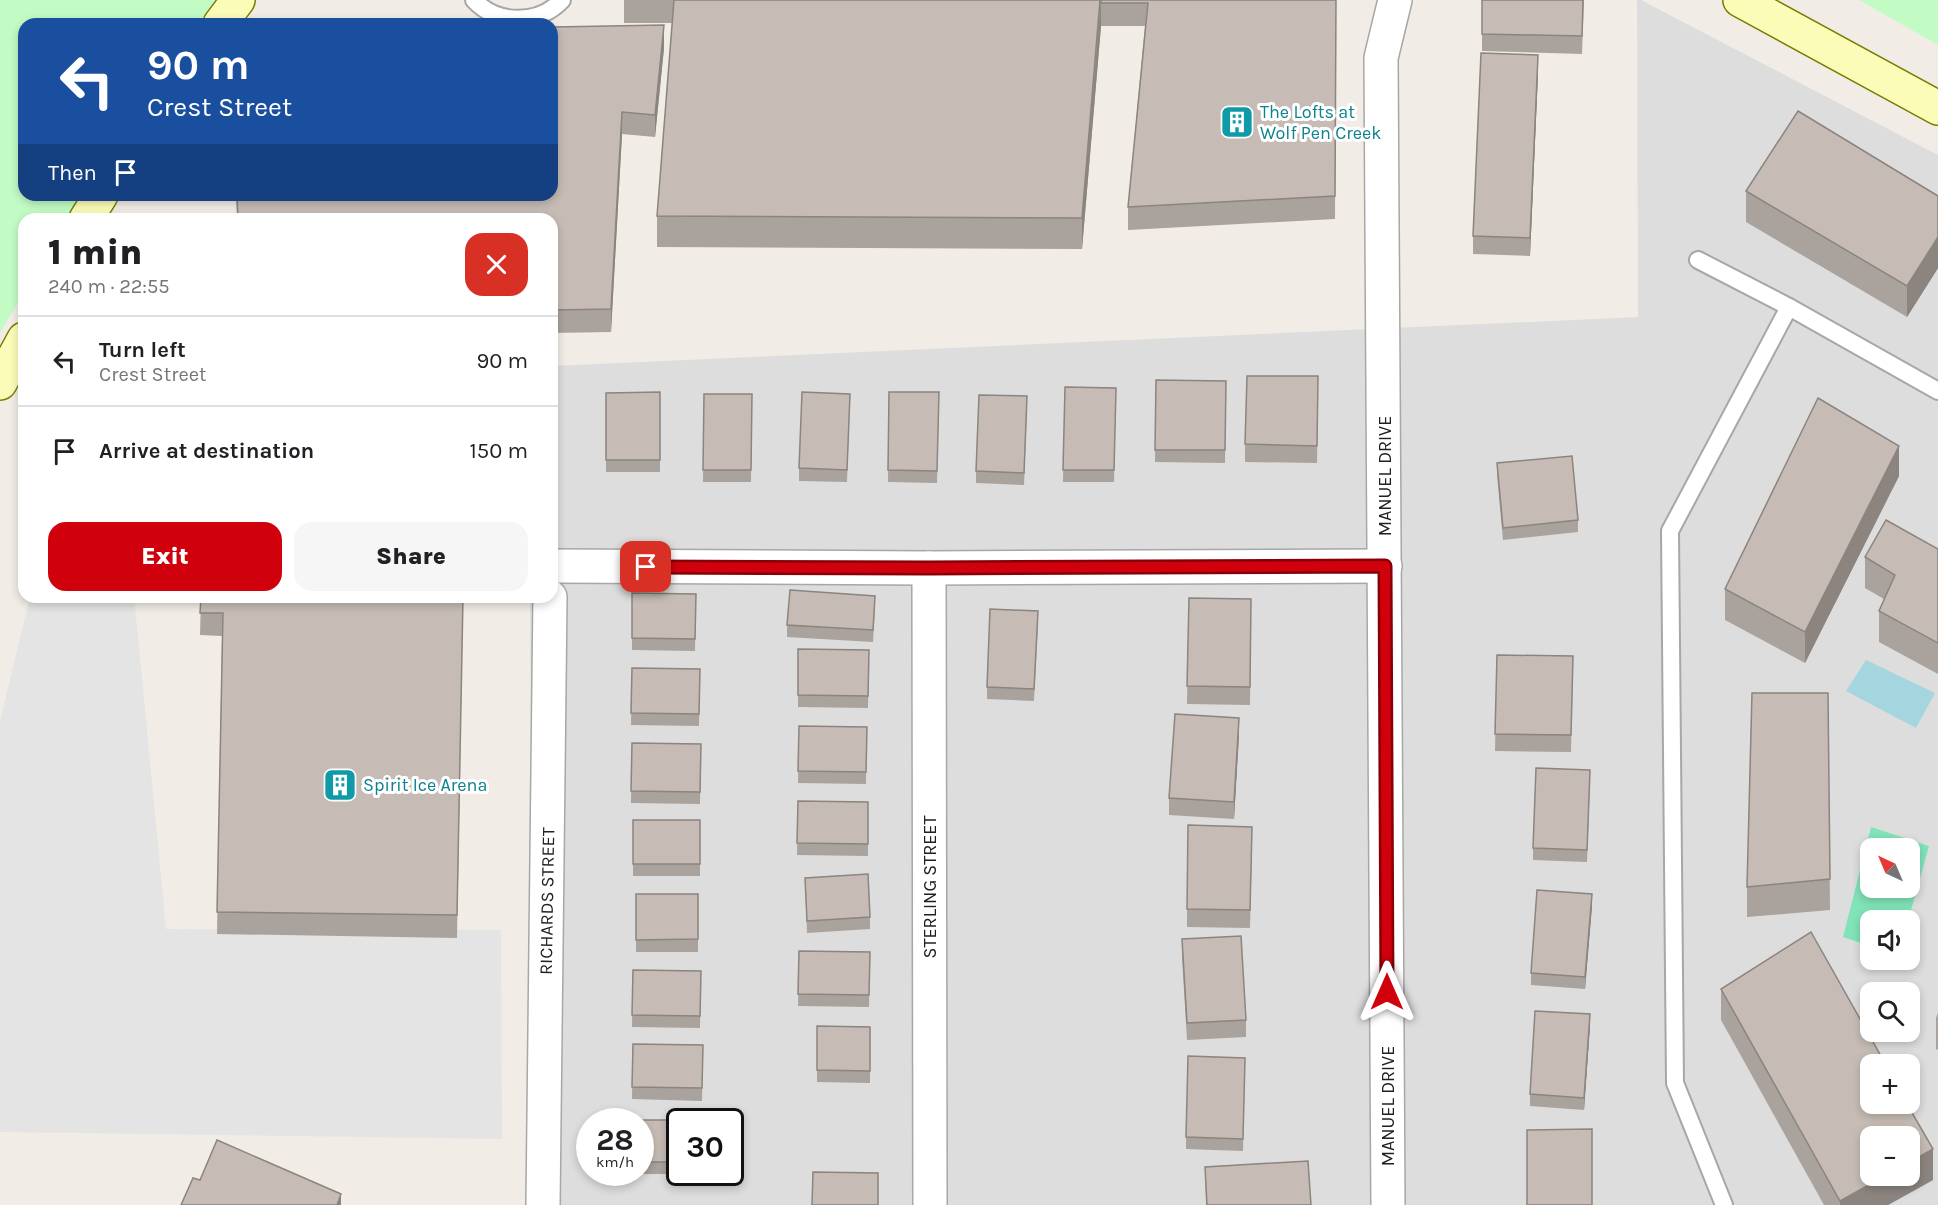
<!DOCTYPE html>
<html lang="en">
<head>
<meta charset="utf-8">
<style>
	body { margin:0; font-family:Karla,sans-serif; background:#f6f6f6; color:#202124; height:100vh; display:flex; flex-direction:column; font-size:22px; white-space:nowrap }
	* { box-sizing:border-box; margin:0 }
	p { font-size:20px; color:#757577 }
	.icon { flex:none; width:33px; height:33px; fill:none; stroke:currentColor; stroke-width:2; stroke-linecap:round; stroke-linejoin:round }
	.map { position:relative; flex:1; overflow:hidden }
	.drawer { position:absolute; left:18px; top:213px; width:540px; height:390px; display:flex; flex-direction:column; background:#fff; border-radius:18px; box-shadow:0 3px 9px #0003 }
	.drawer>* { flex:none }
	.banner { position:absolute; left:18px; top:18px; width:540px; height:183px; border-radius:18px; box-shadow:0 3px 9px #0003; background:#1a4fa0; color:#fff; overflow:hidden }
	.needle { width:39px; rotate:316deg }
	.fabs { position:absolute; left:1860px; top:838px; display:grid; gap:12px }
	.fabs a { display:grid; place-items:center; width:60px; height:60px; border-radius:12px; background:#fff; box-shadow:0 3px 9px #0003; font-size:30px }
	.speed { position:absolute; left:576px; top:1108px; display:flex; gap:12px; font-size:30px; font-weight:700; text-align:center }
	.speed>* { display:grid; place-content:center; width:78px; height:78px; border-radius:50%; background:#fff; box-shadow:0 3px 9px #0003; line-height:1 }
	.speed small { font-size:15px; font-weight:400 }
	.speed .limit { border:3px solid #111; border-radius:9px; background:#fff; color:#111 }
	.pin { position:absolute; display:grid; place-items:center; width:51px; height:51px; color:#fff; margin:-26px; border-radius:12px; box-shadow:0 3px 9px #0006 }
	.me { position:absolute; width:66px; margin:-33px; rotate:0deg; stroke-linejoin:round; filter:drop-shadow(0 0 4px #0008) }
	.turn { display:flex; align-items:center; gap:21px; height:126px; padding:0 30px; font-size:27px }
	.turn .icon { width:78px; height:78px; stroke-width:2.5 }
	.turn b { display:block; font-size:42px; line-height:51px }
	.then { display:flex; align-items:center; height:57px; padding:0 30px; background:#0003; gap:12px; font-size:22px }
	.round { display:grid; place-items:center; flex:none; width:63px; height:63px; border-radius:18px; background:#f6f6f6 }
	.headline { display:flex; align-items:center; justify-content:space-between; height:102px; padding:0 30px }
	h1 { font-size:36px; font-weight:800; line-height:45px }
	.primary-button { display:flex; gap:12px; margin-top:auto; padding:12px 30px }
	.primary-button a { flex:1; height:69px; border-radius:18px; background:#d0000c; color:#fff; font-size:24px; font-weight:800; line-height:69px; text-align:center }
	.primary-button a+a { background:#f6f6f6; color:#202124 }
	ul { padding:0; list-style:none }
	li { display:flex; align-items:center; gap:18px; height:90px; padding:0 30px; border-top:2px solid #e0e0e0 }
	li div { flex:1 }
	li b { display:block; font-size:22px }
	li em { font-style:normal }
	.map>svg:first-child { display:block }
</style>
</head>
<body>
<div class="map">
<svg width="1938" height="1205" viewBox="0 0 1938 1205">
	<rect width="100%" height="100%" fill="#f1ede6"/>
	<!-- residential -->
	<path fill="#dedddd" fill-rule="evenodd" d="M1637,0h4l297,155v1050h-1404l-4,-608h22v-231l1086,-49zM1870,849h40v39h-40zM1870,921h40v39h-40zM1870,993h40v39h-40zM1870,1065h40v39h-40zM590,1122h50v51h-50zM680,1122h50v51h-50zM1870,1137h40v39h-40z"/>
	<!-- park -->
	<g fill="#c2fcc4">
		<path d="M0,0h215l-17,24h-174v171h56l-14,24h-42v73l-24,41z"/>
		<path d="M1859,0h79v45z"/>
	</g>
	<!-- pitch -->
	<path fill="#81e3b8" fill-rule="evenodd" d="M1871,827l58,19 -21,75h-38v25l-27,-9zM1870,849h40v39h-40z"/>
	<!-- parking -->
	<path fill="#e4e4e4" d="M30,597h108l-3,8 31,324 335,1 1,209 -502,-7v-411z"/>
	<!-- water -->
	<path fill="#a5d6e0" d="M1866,660l69,33 -19,35 -70,-37z"/>
	<g fill="none" stroke-linecap="round" stroke-linejoin="round">
		<!-- lane casing -->
		<g stroke="#a7a7a7" stroke-width="20">
			<g id="lane">
				<path d="M474,0c23,25 65,25 88,0"/>
				<path d="M1698,260l91,47 149,84"/>
				<path d="M1724,1205l-49,-122 -5,-552 119,-224"/>
			</g>
		</g>
		<!-- street casing -->
		<g stroke="#a7a7a7" stroke-width="36">
			<g id="street">
				<path d="M552,566l377,2 456,-2"/>
				<path d="M929,568l1,637"/>
				<path d="M543,1205l7,-608"/>
				<path d="M1388,1205l-7,-1147 14,-58"/>
			</g>
		</g>
		<!-- secondary casing -->
		<g stroke="#787e00" stroke-width="36">
			<g id="secondary">
				<path d="M1740,0l198,108"/>
				<path d="M220,24l18,-24"/>
				<path d="M86,219l15,-24"/>
				<path d="M0,383l24,-44"/>
			</g>
		</g>
		<!-- lane -->
		<use href="#lane" stroke="#fff" stroke-width="16"/>
		<!-- street -->
		<use href="#street" stroke="#fff" stroke-width="33"/>
		<!-- secondary -->
		<use href="#secondary" stroke="#fcfcb9" stroke-width="33"/>
	</g>
	<!-- wall -->
	<g fill="#aaa29c">
		<path d="M624,0h712l-1,219 -207,11v-23l17,-181h-44l-19,223 -425,-2v-31l15,-193h-48z"/>
		<path d="M1482,0h102l-2,54 -100,-3z"/>
		<path d="M664,48l-9,89 -33,-3 -11,198 -59,1v-114h-315l-1,-24h316z"/>
		<path d="M1538,73l-8,183 -57,-2v-18z"/>
		<path d="M1746,191l192,5v72l-31,49 -161,-95z"/>
		<path d="M1156,380l70,1 -1,82 -70,-1z"/>
		<path d="M1065,387l51,1 -2,94h-51z"/>
		<path d="M660,392v80h-54v-79z"/>
		<path d="M889,392h50l-2,91 -49,-1z"/>
		<path d="M704,394h48l-1,88h-48z"/>
		<path d="M850,394l-3,88 -48,-1v-13z"/>
		<path d="M1318,394l-1,69 -72,-1v-18z"/>
		<path d="M1027,408l-3,77 -48,-2v-12z"/>
		<path d="M1497,463l81,57v12l-75,8 -6,-65z"/>
		<path d="M1899,476l-94,187 -80,-43v-31z"/>
		<path d="M1938,549v125l-59,-32v-31l5,-12 -19,-11v-31z"/>
		<path d="M632,593l64,1 -1,57 -63,-1z"/>
		<path d="M201,597h262l-6,341 -240,-4 5,-298 -22,-1z"/>
		<path d="M1189,598l62,1 -1,106 -63,-1z"/>
		<path d="M875,608l-2,34 -86,-5v-12z"/>
		<path d="M1038,623l-4,78 -47,-2v-12z"/>
		<path d="M798,649l71,1 -1,58 -70,-1z"/>
		<path d="M1497,655l76,1 -2,96 -76,-1z"/>
		<path d="M632,668l68,1 -1,57 -68,-1z"/>
		<path d="M1828,693l2,217 -83,7v-30z"/>
		<path d="M799,726l68,1 -1,57 -68,-1z"/>
		<path d="M1239,735l-5,84 -65,-4v-17z"/>
		<path d="M632,743l69,1 -1,60 -69,-1z"/>
		<path d="M1590,782l-3,80 -54,-2v-12z"/>
		<path d="M798,801l70,1v54l-71,-1z"/>
		<rect x="633" y="820" width="67" height="56"/>
		<path d="M1252,844l-2,84 -63,-1v-18z"/>
		<path d="M805,878l65,39v12l-63,4z"/>
		<rect x="636" y="894" width="62" height="58"/>
		<path d="M1592,906l-7,83 -54,-4v-12z"/>
		<path d="M1182,939l64,81v17l-59,3 -5,-83z"/>
		<path d="M799,951l71,1 -1,55 -71,-1z"/>
		<path d="M633,970l68,1 -1,57 -68,-1z"/>
		<path d="M1721,989l212,191 -45,25h-64l-103,-185z"/>
		<path d="M1938,1013v37l-2,-1v-31z"/>
		<path d="M817,1026l53,1v56l-53,-1z"/>
		<path d="M1590,1026l-6,84 -54,-4v-12z"/>
		<path d="M633,1044l70,1 -1,56 -70,-2z"/>
		<path d="M1245,1058l-2,93 -57,-2v-12z"/>
		<path d="M640,1122h40v51h23v1h-67v-1h4z"/>
		<path d="M1205,1167l106,38h-105z"/>
	</g>
	<!-- shaded-wall -->
	<g fill="#8b847f">
		<path d="M1101,0v26l-19,223v-31z"/>
		<path d="M664,25v23l-9,89v-22z"/>
		<path d="M1538,55v18l-8,183v-18z"/>
		<path d="M622,112v22l-11,198v-23z"/>
		<path d="M1938,237v31l-31,49v-31z"/>
		<path d="M1899,446v30l-94,187v-31z"/>
		<path d="M1239,718v17l-5,84v-17z"/>
		<path d="M1592,894v12l-7,83v-12z"/>
		<path d="M1590,1014v12l-6,84v-12z"/>
		<path d="M1933,1149v31l-45,25h-48v-4l45,-25h25v-14z"/>
		<path d="M341,1194v11h-4z"/>
	</g>
	<!-- building -->
	<g fill="#c6bcb5" stroke="#8b847f" stroke-width="1.5">
		<path d="M674,0h426l-18,218 -425,-2z"/>
		<path d="M1101,0h235l-1,196 -207,11 20,-204h-47z"/>
		<path d="M1482,0h101l-1,36 -100,-2z"/>
		<path d="M664,25l-9,90 -33,-3 -11,197 -59,1v-91h-314l-1,-24h315v-168z"/>
		<path d="M1481,53l57,2 -8,183 -57,-2z"/>
		<path d="M1798,111l140,85v41l-31,49 -161,-95z"/>
		<path d="M1247,376h71l-1,70 -72,-2z"/>
		<path d="M1156,380l70,1 -1,69h-70z"/>
		<path d="M1065,387l51,1 -2,82h-51z"/>
		<path d="M660,392v68h-54v-67z"/>
		<path d="M802,392l48,2 -3,76 -48,-2z"/>
		<path d="M889,392h50l-2,79 -49,-1z"/>
		<path d="M704,394h48l-1,76h-48z"/>
		<path d="M979,395l48,1 -3,77 -48,-2z"/>
		<path d="M1818,398l81,48 -94,186 -80,-43z"/>
		<path d="M1572,456l6,64 -75,8 -6,-65z"/>
		<path d="M1886,520l52,29v94l-59,-32 16,-36 -30,-18z"/>
		<path d="M790,590l85,6 -2,34 -86,-5z"/>
		<path d="M632,593l64,1 -1,45 -63,-1z"/>
		<path d="M201,597h262l-6,318 -240,-3 6,-299h-23z"/>
		<path d="M1189,598l62,1 -1,88 -63,-1z"/>
		<path d="M990,609l48,2 -4,78 -47,-2z"/>
		<path d="M798,649l71,1 -1,46 -70,-1z"/>
		<path d="M1497,655l76,1 -2,79 -76,-1z"/>
		<path d="M632,668l68,1 -1,45 -68,-1z"/>
		<path d="M1752,693h76l2,186 -83,8z"/>
		<path d="M1175,714l64,4 -5,84 -65,-4z"/>
		<path d="M799,726l68,1 -1,45 -68,-1z"/>
		<path d="M632,743l69,1 -1,48 -69,-1z"/>
		<path d="M1536,768l54,2 -3,80 -54,-2z"/>
		<path d="M798,801l70,1v42l-71,-1z"/>
		<rect x="633" y="820" width="67" height="44"/>
		<path d="M1188,825l64,2 -2,83 -63,-1z"/>
		<path d="M868,874l2,43 -63,4 -2,-43z"/>
		<path d="M1537,890l55,4 -7,83 -54,-4z"/>
		<path d="M636,894h62v45l-62,1z"/>
		<path d="M1811,932l75,133h-16v39h37l26,45 -23,13v-25h-40v39h15l-45,25 -119,-212z"/>
		<path d="M1241,936l5,84 -59,3 -5,-84z"/>
		<path d="M799,951l71,1 -1,43 -71,-1z"/>
		<path d="M633,970l68,1 -1,45 -68,-1z"/>
		<path d="M1535,1011l55,3 -6,84 -54,-4z"/>
		<path d="M817,1026l53,1v44l-53,-1z"/>
		<path d="M633,1044l70,1 -1,43 -70,-1z"/>
		<path d="M1188,1056l57,2 -2,81 -57,-2z"/>
		<path d="M637,1120h67v2h-24v40h-40v-40h-3z"/>
		<path d="M1592,1129v76h-65v-75z"/>
		<path d="M217,1140l124,54 -4,11h-156l12,-27 7,2z"/>
		<path d="M1308,1161l3,44h-104l-2,-38z"/>
		<path d="M813,1172l65,1v32h-66z"/>
	</g>
	<g fill="none" stroke-linecap="round" stroke-linejoin="round">
		<!-- route casing -->
		<g stroke="#870008" stroke-width="15">
			<path id="route" d="M646,567l283,1 456,-2 2,426"/>
		</g>
		<!-- route -->
		<use href="#route" stroke="#d0000c" stroke-width="10"/>
	</g>
	<!-- icons -->
	<defs>
		<g id="building-square" transform="scale(1.725)"><rect x="-9" y="-9" width="18" height="18" rx="4" fill="#0f9aa8" stroke="#fff"/><path d="M-4-6H4V6H1V3H-1V6H-4ZM-2.5-4.3h1.7v1.8h-1.7ZM.8-4.3h1.7v1.8H.8ZM-2.5-1h1.7V.8h-1.7ZM.8-1h1.7V.8H.8Z" fill="#fff"/></g>
	</defs>
	<g fill-rule="evenodd">
		<use href="#building-square" x="1237" y="122"/>
		<use href="#building-square" x="340" y="785"/>
	</g>
	<g text-anchor="middle" dominant-baseline="central" stroke-width="6" stroke-linejoin="round" paint-order="stroke">
		<!-- culture labels -->
		<g font-size="18" fill="#0d838f" stroke="#fff" text-anchor="start">
			<text x="1260" y="112">The Lofts at<tspan x="1260" dy="21">Wolf Pen Creek</tspan></text>
			<text x="363" y="785">Spirit Ice Arena</text>
		</g>
		<!-- street labels -->
		<g font-size="18" fill="#202020" stroke="#fff">
			<text transform="translate(1385 476) rotate(-90)">MANUEL DRIVE</text>
			<text transform="translate(930 887) rotate(-90)">STERLING STREET</text>
			<text transform="translate(547 901) rotate(-89)">RICHARDS STREET</text>
			<text transform="translate(1388 1106) rotate(-90)">MANUEL DRIVE</text>
		</g>
	</g>
</svg>
<div class="fabs">
<a><svg class="needle" viewBox="-14 -14 28 28"><path d="M0-13l5 13h-10z" fill="#e53935"/><path d="M0 13l5-13h-10z" fill="#757577"/></svg></a>
<a><svg class="icon" aria-label="sound" viewBox="0 0 24 24"><path d="M4 9h4l5-4v14l-5-4H4zM17 9q2 3 0 6"/></svg></a>
<a><svg class="icon" aria-label="search" viewBox="0 0 24 24"><circle cx="10" cy="10" r="6"/><path d="M15 15l6 6"/></svg></a>
<a>+</a>
<a>−</a>
</div>
<div class="speed"><div>28<small>km/h</small></div><div class="limit">30</div></div>
<div class="pin" style="left:646px;top:567px;background:#d93025"><svg class="icon" aria-label="arrive" viewBox="0 0 24 24"><path d="M6 21V4h12l-3 4 3 4H6"/></svg></div>
<svg class="me" style="left:1387px;top:992px" viewBox="-20 -20 40 40"><path d="M0-17L14 15 0 8-14 15z" fill="#d0000c" stroke="#fff" stroke-width="4"/></svg>
<div class="banner">
<div class="turn"><svg class="icon" aria-label="left" viewBox="0 0 24 24"><path d="M17 20v-9H6M10 6l-5 5 5 5"/></svg><div><b>90 m</b>Crest Street</div></div>
<div class="then">Then<svg class="icon" aria-label="arrive" viewBox="0 0 24 24"><path d="M6 21V4h12l-3 4 3 4H6"/></svg></div>
</div>
<section class="drawer">
<div class="headline"><div><h1>1 min</h1><p>240 m · 22:55</p></div><a class="round" style="background:#d93025;color:#fff"><svg class="icon" aria-label="close" viewBox="0 0 24 24"><path d="M6 6l12 12M18 6L6 18"/></svg></a></div>
<ul>
<li><svg class="icon" aria-label="left" viewBox="0 0 24 24"><path d="M17 20v-9H6M10 6l-5 5 5 5"/></svg><div><b>Turn left</b><p>Crest Street</p></div><em>90 m</em></li>
<li><svg class="icon" aria-label="arrive" viewBox="0 0 24 24"><path d="M6 21V4h12l-3 4 3 4H6"/></svg><div><b>Arrive at destination</b></div><em>150 m</em></li>
</ul>
<div class="primary-button"><a>Exit</a><a>Share</a></div>
</section>
</div>
</body>
</html>
